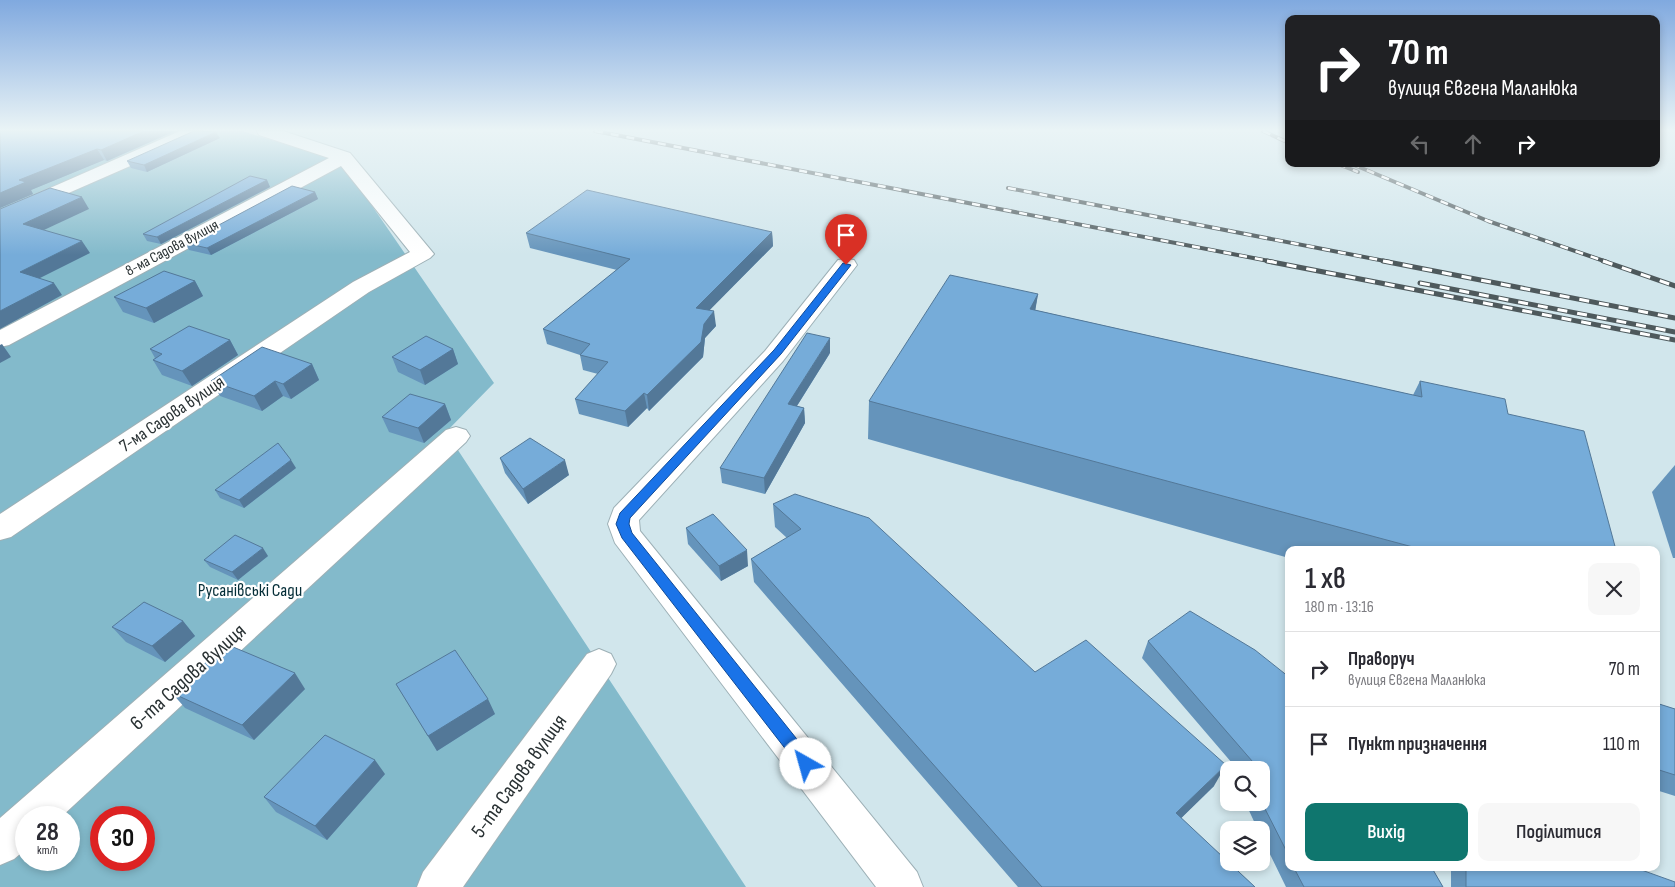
<!DOCTYPE html>
<html lang="uk">
<head>
<meta charset="utf-8">
<style>
	body { margin:0; font-family:"Sofia Sans Condensed",sans-serif; background:#f7f7f7; color:#2b2b33; height:100vh; display:flex; flex-direction:column; font-size:19px; white-space:nowrap }
	* { box-sizing:border-box; margin:0 }
	p { font-size:16px; color:#7c7c81 }
	.icon { flex:none; width:28px; height:28px; fill:none; stroke:currentColor; stroke-width:2; stroke-linecap:round; stroke-linejoin:round }
	.map { position:relative; flex:1; overflow:hidden }
	.details { position:absolute; left:1285px; top:546px; width:375px; height:325px; display:flex; flex-direction:column; background:#fff; border-radius:10px; box-shadow:0 2px 8px #0003 }
	.details>* { flex:none }
	.guide { position:absolute; left:1285px; top:15px; width:375px; height:152px; border-radius:10px; box-shadow:0 2px 8px #0003; background:#202124; color:#fff; overflow:hidden }
	.fabs { position:absolute; left:1220px; top:761px; display:grid; gap:10px }
	.fabs a { display:grid; place-items:center; width:50px; height:50px; border-radius:10px; background:#fff; box-shadow:0 2px 8px #0003; font-size:25px }
	.speed { position:absolute; left:15px; top:806px; display:flex; gap:10px; font-size:25px; font-weight:700; text-align:center }
	.speed>* { display:grid; place-content:center; width:65px; height:65px; border-radius:50%; background:#fff; box-shadow:0 2px 8px #0003; line-height:1 }
	.speed small { font-size:12px; font-weight:400 }
	.speed .limit { border:8px solid #d22; background:#fff; color:#111 }
	.pin { position:absolute; display:grid; place-items:center; width:42px; height:42px; color:#fff; margin:-51px -21px; border-radius:50% 50% 50% 0; rotate:-45deg; box-shadow:0 0 5px #0007 }
	.pin .icon { rotate:45deg }
	.me { position:absolute; width:55px; margin:-28px; rotate:322deg; stroke-linejoin:round; filter:drop-shadow(0 0 4px #0008) }
	.turn { display:flex; align-items:center; gap:18px; height:105px; padding:0 20px; font-size:22px }
	.turn .icon { width:65px; height:65px; stroke-width:2.5 }
	.turn b { display:block; font-size:35px; line-height:42px }
	.lanes { display:flex; align-items:center; height:48px; padding:0 20px; background:#0003; justify-content:center; gap:25px; direction:ltr }
	.lanes .off { opacity:.35 }
	.round { display:grid; place-items:center; flex:none; width:52px; height:52px; border-radius:10px; background:#f7f7f7 }
	.headline { display:flex; align-items:center; justify-content:space-between; height:85px; padding:0 20px }
	h1 { font-size:30px; font-weight:600; line-height:38px }
	.action { display:flex; gap:10px; margin-top:auto; padding:10px 20px }
	.action a { flex:1; height:58px; border-radius:10px; background:#0f766e; color:#fff; font-size:20px; font-weight:600; line-height:58px; text-align:center }
	.action a+a { background:#f7f7f7; color:#2b2b33 }
	ul { padding:0; list-style:none }
	li { display:flex; align-items:center; gap:15px; height:75px; padding:0 20px; border-top:1px solid #e1e1e2 }
	li div { flex:1 }
	li b { display:block; font-size:19px }
	li em { font-style:normal }
	.map>svg:first-child { display:block }
</style>
</head>
<body>
<div class="map">
<svg width="1675" height="887" viewBox="0 0 1675 887">
	<rect width="100%" height="100%" fill="#d1e6ec"/>
	<!-- green -->
	<path fill="#83bacb" fill-rule="evenodd" d="M0,131h242l86,26 -2,5 20,6 148,215 -48,49 300,455h-746zM26,818h43v42h-43zM101,818h43v42h-43z"/>
	<g fill="none" stroke-linecap="round" stroke-linejoin="round">
		<!-- minor casing -->
		<g stroke="#9db0b6" stroke-width="2">
			<g id="minor">
				<path d="M180,131h23l-2,4 -201,88v-13z"/>
				<path d="M257,131h26l67,22 84,101 -4,4 -61,34 -358,245 -11,3v-26l353,-232 57,-30 -69,-86 -332,179 -9,2v-17l329,-172 -70,-23z"/>
				<path d="M846,259l8,1 3,5 -74,96 -144,159 1,11 277,341 6,15h-47l-261,-344 -7,-19 6,-16 151,-157 73,-91z"/>
				<path d="M456,427l10,3 4,6 -4,6 -406,376h-34v31l-12,10 -14,6v-47l446,-388z"/>
				<path d="M599,649l12,5 5,10 -5,10 -148,213h-46l6,-15 164,-218z"/>
			</g>
		</g>
		<!-- minor -->
		<use href="#minor" fill="#fff" fill-rule="evenodd"/>
		<!-- rail-far1 casing -->
		<g stroke="#4e595c" stroke-width="4">
			<g id="rail-far1">
				<path d="M595,131l679,131"/>
				<path d="M1263,131l26,12"/>
				<path d="M1338,164l20,8"/>
				<path d="M1352,164l136,57 119,41"/>
				<path d="M1008,188l382,74"/>
			</g>
		</g>
		<!-- rail casing -->
		<g stroke="#4e595c" stroke-width="5">
			<g id="rail">
				<path d="M1267,261l408,79"/>
				<path d="M1383,261l292,57"/>
				<path d="M1603,261l72,25"/>
				<path d="M1420,283l255,49"/>
			</g>
		</g>
		<!-- rail-far1 -->
		<use href="#rail-far1" stroke="#fff" stroke-width="2.5" stroke-dasharray="8" stroke-linecap="butt"/>
		<!-- rail -->
		<use href="#rail" stroke="#fff" stroke-width="3" stroke-dasharray="10" stroke-linecap="butt"/>
	</g>
	<!-- wall -->
	<g fill="#6594bb">
		<path d="M0,131h175l-68,30 -3,-1 -73,30 2,4 -33,14z"/>
		<path d="M220,138l-73,34 -16,-4 -4,-7z"/>
		<path d="M267,180l3,7 -109,57 -14,-3 -4,-7z"/>
		<path d="M315,192l3,7 -107,56 -22,-5 -4,-7z"/>
		<path d="M772,232l1,14 -64,64 7,16 -11,12 -2,19 -54,54 -2,-3 -19,19 -49,-13 -4,-15 23,-25 -15,-4 -3,-15 -33,-11 -4,-15 74,-59 -87,-22 -4,-15z"/>
		<path d="M195,281l8,15 -49,27 -31,-11 -9,-15z"/>
		<path d="M1038,294l-3,16 378,85 7,-14 88,33 108,136h-327v8l-421,-119 1,-38z"/>
		<path d="M230,340l8,15 -46,31 -30,-11 -9,-15 2,-2 -5,-9z"/>
		<path d="M453,349l5,15 -33,21 -27,-13 -6,-15z"/>
		<path d="M830,353l-33,53 7,2 1,15 -40,71 -43,-11 -2,-15z"/>
		<path d="M312,364l7,16 -28,19 -8,-3 -21,15 -42,-15 -9,-15z"/>
		<path d="M445,404l6,16 -27,23 -35,-11 -7,-15z"/>
		<path d="M500,458l69,17 -41,29 -23,-31z"/>
		<path d="M1675,465v93h-2l-21,-66z"/>
		<path d="M296,468l-52,40 -24,-10 -5,-8z"/>
		<path d="M773,504l441,282 -33,32 74,69h-237l-264,-305 -3,-23 36,-21 -12,-11z"/>
		<path d="M686,528l62,38 -27,15 -33,-37z"/>
		<path d="M268,556l-30,24 -28,-13 -6,-7z"/>
		<path d="M183,621l12,15 -30,26 -39,-20 -14,-15z"/>
		<path d="M1148,641l141,36v191h143l11,19h-157l-25,-51v-6h-3l-13,-28h16v-32h-23l-96,-112z"/>
		<path d="M396,684l99,30 -58,37z"/>
		<path d="M305,689l-51,51 -69,-32 -13,-15z"/>
		<path d="M1656,703l19,6v87l-19,-6z"/>
		<path d="M385,774l-58,66 -51,-28 -12,-15z"/>
		<path d="M1451,868h185l39,19h-224z"/>
	</g>
	<!-- shaded-wall -->
	<g fill="#537898">
		<path d="M144,131h31l-68,30 -6,-11z"/>
		<path d="M216,132l4,6 -73,34 -3,-7z"/>
		<path d="M97,149l7,11 -73,30 2,4 -33,14v-15l19,-13z"/>
		<path d="M267,180l3,7 -109,57 -4,-7z"/>
		<path d="M315,192l3,7 -107,56 -4,-7z"/>
		<path d="M82,197l7,12 -58,27 -8,-12z"/>
		<path d="M772,232l1,14 -75,76 -2,-14z"/>
		<path d="M82,241l8,12 -62,31 -8,-12z"/>
		<path d="M195,281l8,15 -49,27 -8,-15z"/>
		<path d="M54,283l8,12 -62,34v-18z"/>
		<path d="M1038,294l-6,36 -2,-21z"/>
		<path d="M714,311l2,15 -11,12 -2,19 -54,54 -2,-16z"/>
		<path d="M830,338v15l-42,67v-16z"/>
		<path d="M230,340l8,15 -46,31 -10,-15z"/>
		<path d="M2,344l9,13 -11,6v-18z"/>
		<path d="M453,349l5,15 -33,21 -5,-15z"/>
		<path d="M312,364l7,16 -28,19 -8,-15z"/>
		<path d="M275,381l8,15 -21,15 -8,-15z"/>
		<path d="M644,393l3,15 -19,19 -3,-16z"/>
		<path d="M445,404l6,16 -27,23 -6,-15z"/>
		<path d="M804,408l1,15 -40,71 -1,-16z"/>
		<path d="M291,460l5,8 -52,40 -5,-8z"/>
		<path d="M565,460l4,15 -41,29 -5,-15z"/>
		<path d="M263,548l5,8 -30,24 -6,-8z"/>
		<path d="M747,550l1,16 -27,15 -2,-15z"/>
		<path d="M183,621l12,15 -30,26 -13,-16z"/>
		<path d="M295,673l10,16 -51,51 -12,-15z"/>
		<path d="M488,699l7,15 -58,37 -9,-15z"/>
		<path d="M375,760l10,14 -58,66 -12,-14z"/>
		<path d="M1226,765l-12,21 -49,48 11,-21z"/>
	</g>
	<!-- building -->
	<g fill="#76acd9" stroke="#537898">
		<path d="M0,131h144l-43,19 -4,-1 -78,31 7,2 -26,11z"/>
		<path d="M194,131l22,1 -72,33 -17,-4z"/>
		<path d="M250,176l17,4 -110,57 -14,-3z"/>
		<path d="M292,186l23,6 -108,56 -22,-5z"/>
		<path d="M50,188l32,9 -59,27 59,17 -62,31 34,11 -54,28v-102z"/>
		<path d="M587,190l185,42 -76,76 18,3 -10,13 -3,18 -54,53 -3,-2 -19,18 -50,-12 33,-37 -28,-7 10,-11 -47,-15 87,-70 -104,-26z"/>
		<path d="M164,271l31,10 -49,27 -32,-11z"/>
		<path d="M950,275l88,19 -8,15 392,88 -2,-16 85,18 3,15 76,17 32,119h-192l-555,-149z"/>
		<path d="M189,326l41,14 -48,31 -29,-11 9,-6 -12,-5z"/>
		<path d="M807,333l23,5 -42,66 16,4 -40,70 -44,-10z"/>
		<path d="M426,336l27,13 -33,21 -28,-13z"/>
		<path d="M262,347l50,17 -29,20 -8,-3 -21,15 -43,-15z"/>
		<path d="M410,394l35,10 -27,24 -36,-11z"/>
		<path d="M530,438l35,22 -42,29 -23,-31z"/>
		<path d="M278,443l13,17 -52,40 -24,-10z"/>
		<path d="M795,494l74,24 166,154 51,-32 140,125 -50,48 79,74h-213l-291,-328 50,-30 -28,-25z"/>
		<path d="M713,514l34,36 -28,16 -33,-38z"/>
		<path d="M235,535l28,13 -31,24 -28,-12z"/>
		<path d="M144,602l39,19 -31,25 -40,-19z"/>
		<path d="M1190,611l65,39 34,27v179l-28,-55v-31h-3l1,-1 -111,-128z"/>
		<path d="M226,644l69,29 -53,52 -70,-32z"/>
		<path d="M455,650l33,49 -60,37 -32,-52z"/>
		<path d="M1656,703l19,6v66l-19,-6z"/>
		<path d="M325,735l50,25 -60,66 -51,-29z"/>
		<path d="M1294,868h138l11,19h-139z"/>
		<path d="M1466,868h170l39,14v5h-209z"/>
	</g>
	<!-- sky -->
	<linearGradient id="sky" x2="0" y2="1"><stop stop-color="#80a9df"/><stop offset="0.51" stop-color="#eaf4f6"/><stop offset="1" stop-color="#eaf4f6" stop-opacity="0"/></linearGradient>
	<rect width="1675" height="255" fill="url(#sky)"/>
	<!-- route -->
	<path fill="#1a73e8" stroke="#114b97" d="M843,263l8,2 -70,89 -151,164 -1,6 3,9 180,225 2,6 -2,5 -6,2 -5,-2 -179,-231 -6,-14 4,-11 154,-163z"/>
	<g text-anchor="middle" dominant-baseline="central" stroke-width="4.5" stroke-linejoin="round" paint-order="stroke">
		<!-- far-street labels -->
		<g font-size="15" fill="#293133" stroke="#fff">
			<text transform="translate(172 248) rotate(-28)">8-ма Садова вулиця</text>
		</g>
		<!-- street labels -->
		<g font-size="18" fill="#293133" stroke="#fff">
			<text transform="translate(172 414) rotate(-34)">7-ма Садова вулиця</text>
		</g>
		<!-- park labels -->
		<g font-size="18" fill="#052e38" stroke="#fff">
			<text x="250" y="590">Русанівські Сади</text>
		</g>
		<!-- near-street labels -->
		<g font-size="21" fill="#293133" stroke="#fff">
			<text transform="translate(188 677) rotate(-42)">6-та Садова вулиця</text>
			<text transform="translate(519 776) rotate(-54)">5-та Садова вулиця</text>
		</g>
	</g>
</svg>
<div class="fabs">
<a><svg class="icon" aria-label="search" viewBox="0 0 24 24"><circle cx="10" cy="10" r="6"/><path d="M15 15l6 6"/></svg></a>
<a><svg class="icon" aria-label="layers" viewBox="0 0 24 24"><path d="M12 4l9 5-9 5-9-5zM3 14l9 5 9-5"/></svg></a>
</div>
<div class="speed"><div>28<small>km/h</small></div><div class="limit">30</div></div>
<div class="pin" style="left:846px;top:265px;background:#d93025"><svg class="icon" aria-label="arrive" viewBox="0 0 24 24"><path d="M6 21V4h12l-3 4 3 4H6"/></svg></div>
<svg class="me" style="left:806px;top:764px" viewBox="-20 -20 40 40"><circle r="19" fill="#fff"/><path d="M0-13L10 11 0 6-10 11z" fill="#1a73e8"/></svg>
<div class="guide">
<div class="turn"><svg class="icon" aria-label="right" viewBox="0 0 24 24"><path d="M7 20v-9h11M14 6l5 5-5 5"/></svg><div><b>70 m</b>вулиця Євгена Маланюка</div></div>
<div class="lanes"><svg class="icon off" aria-label="left" viewBox="0 0 24 24"><path d="M17 20v-9H6M10 6l-5 5 5 5"/></svg><svg class="icon off" aria-label="ahead" viewBox="0 0 24 24"><path d="M12 20V5M6 11l6-6 6 6"/></svg><svg class="icon" aria-label="right" viewBox="0 0 24 24"><path d="M7 20v-9h11M14 6l5 5-5 5"/></svg></div>
</div>
<section class="details">
<div class="headline"><div><h1>1 хв</h1><p>180 m · 13:16</p></div><a class="round"><svg class="icon" aria-label="close" viewBox="0 0 24 24"><path d="M6 6l12 12M18 6L6 18"/></svg></a></div>
<ul>
<li><svg class="icon" aria-label="right" viewBox="0 0 24 24"><path d="M7 20v-9h11M14 6l5 5-5 5"/></svg><div><b>Праворуч</b><p>вулиця Євгена Маланюка</p></div><em>70 m</em></li>
<li><svg class="icon" aria-label="arrive" viewBox="0 0 24 24"><path d="M6 21V4h12l-3 4 3 4H6"/></svg><div><b>Пункт призначення</b></div><em>110 m</em></li>
</ul>
<div class="action"><a>Вихід</a><a>Поділитися</a></div>
</section>
</div>
</body>
</html>
